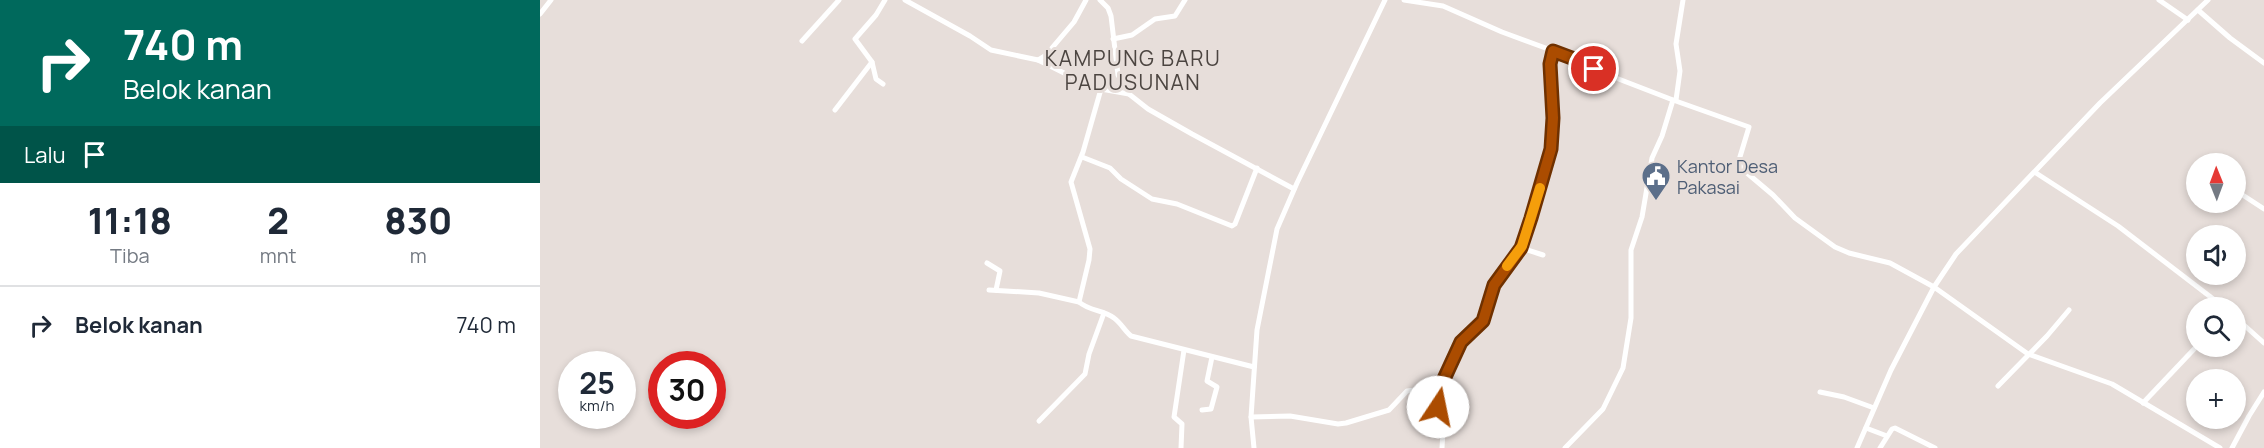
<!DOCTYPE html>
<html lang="id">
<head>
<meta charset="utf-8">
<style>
	body { margin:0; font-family:Manrope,sans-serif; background:#f2f2f3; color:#1f2937; height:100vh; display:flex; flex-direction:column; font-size:22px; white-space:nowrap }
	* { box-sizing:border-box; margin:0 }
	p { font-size:20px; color:#747a83 }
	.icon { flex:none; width:33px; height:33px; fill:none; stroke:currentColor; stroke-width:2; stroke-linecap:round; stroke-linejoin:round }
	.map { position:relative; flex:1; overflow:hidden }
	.side { display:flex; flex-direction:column; background:#fff; width:540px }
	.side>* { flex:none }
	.guide { background:#00695c; color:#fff; overflow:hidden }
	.needle { width:39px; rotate:359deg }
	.controls { position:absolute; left:1646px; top:153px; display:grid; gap:12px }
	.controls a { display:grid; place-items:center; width:60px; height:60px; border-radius:50%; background:#fff; box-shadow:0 3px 9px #0003; font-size:30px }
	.speed { position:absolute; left:18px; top:351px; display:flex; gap:12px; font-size:30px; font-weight:700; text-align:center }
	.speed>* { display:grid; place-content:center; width:78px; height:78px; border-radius:50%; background:#fff; box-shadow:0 3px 9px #0003; line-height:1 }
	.speed small { font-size:15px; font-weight:400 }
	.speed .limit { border:9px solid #d22; background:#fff; color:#111 }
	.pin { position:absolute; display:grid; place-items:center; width:51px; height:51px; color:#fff; margin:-26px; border:3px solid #fff; border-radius:50%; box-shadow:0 2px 6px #0007 }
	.me { position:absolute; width:66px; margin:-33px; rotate:11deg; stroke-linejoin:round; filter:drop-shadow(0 0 4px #0008) }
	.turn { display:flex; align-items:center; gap:21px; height:126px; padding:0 24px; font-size:27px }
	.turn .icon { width:78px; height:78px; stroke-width:2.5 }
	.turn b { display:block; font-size:42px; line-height:51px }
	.then { display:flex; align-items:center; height:57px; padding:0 24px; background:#0003; gap:12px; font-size:22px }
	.eta { display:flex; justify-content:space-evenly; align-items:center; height:102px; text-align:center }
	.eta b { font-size:36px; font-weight:800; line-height:42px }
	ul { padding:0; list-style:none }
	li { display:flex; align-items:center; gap:18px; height:78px; padding:0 24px; border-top:2px solid #e0e1e3 }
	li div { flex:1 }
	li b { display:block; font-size:22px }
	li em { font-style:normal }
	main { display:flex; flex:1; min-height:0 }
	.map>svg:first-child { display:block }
</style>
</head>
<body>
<main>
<section class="side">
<div class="guide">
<div class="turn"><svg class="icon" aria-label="right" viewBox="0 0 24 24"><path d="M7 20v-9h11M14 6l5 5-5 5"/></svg><div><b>740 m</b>Belok kanan</div></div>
<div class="then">Lalu<svg class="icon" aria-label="arrive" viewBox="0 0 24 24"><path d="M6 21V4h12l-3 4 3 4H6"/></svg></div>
</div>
<div class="eta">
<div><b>11:18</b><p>Tiba</p></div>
<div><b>2</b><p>mnt</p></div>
<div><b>830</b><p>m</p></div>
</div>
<ul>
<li><svg class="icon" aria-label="right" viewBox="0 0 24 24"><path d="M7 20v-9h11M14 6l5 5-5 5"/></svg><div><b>Belok kanan</b></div><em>740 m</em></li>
</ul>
</section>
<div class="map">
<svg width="1724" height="448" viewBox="0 0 1724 448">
	<rect width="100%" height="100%" fill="#e7deda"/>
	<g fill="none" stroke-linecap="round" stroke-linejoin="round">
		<!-- minor -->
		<g stroke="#fff" stroke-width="5">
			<path d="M365,0l65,36 21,14 47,10 8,-5 28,-33 12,-22"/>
			<path d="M560,0l8,8 3,8 7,59 11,19 19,15 44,25 102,55"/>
			<path d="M864,0l39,6 59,26 79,29 22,12 70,27 -11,36 -10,22 -10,59 -11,33v68l-8,50 -20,41 -38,39"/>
			<path d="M1619,0l29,20"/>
			<path d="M1658,10l32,28 34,25"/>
			<path d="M0,14l11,-14"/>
			<path d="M573,39l19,-4 23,-16 20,-3 10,-16"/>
			<path d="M262,41l37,-41"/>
			<path d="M498,60l40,20 23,9"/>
			<path d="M332,62l4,17 7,5"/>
			<path d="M589,94l-28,-5 -18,63 -12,30 19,67 -1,11 -10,42c10,9 25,8 35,16 7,5 10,12 17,18l123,31"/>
			<path d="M1133,100l76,27 -10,33 2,8 32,27 22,23 40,29 14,6 41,10 44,24 94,67 84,30 108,64"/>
			<path d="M1136,100l4,-29 -4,-27 7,-44"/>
			<path d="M295,110l37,-48 -17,-23 21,-24 9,-15"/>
			<path d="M542,157l28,11 11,11 31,20 25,5 55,22 3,-2 22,-56"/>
			<path d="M1496,173l82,53 107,82"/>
			<path d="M1695,190l29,19"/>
			<path d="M981,248l22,7"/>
			<path d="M447,263l13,8 -4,19"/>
			<path d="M449,290l50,3 40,9"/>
			<path d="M1695,317l29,26"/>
			<path d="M1458,386l49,-50 22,-26"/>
			<path d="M1280,392l24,5 30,11"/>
			<path d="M1603,403l54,-57"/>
			<path d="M662,410l9,-1 6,-22 -10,-6 5,-24"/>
			<path d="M711,417l39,-1 48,8 8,-1 43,-13 18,-19 16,-2 15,3"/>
			<path d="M499,421l46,-47 4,-20 15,-41"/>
			<path d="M1326,428l21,8"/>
			<path d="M641,448l1,-24 -8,-7 10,-67"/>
			<path d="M714,448l-3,-31 6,-87 20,-101 20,-46 88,-183"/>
			<path d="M902,448l1,-17 -5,-39 26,-54 19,-17 15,-42 24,-33 26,-81 5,-31 -3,-65 3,-18"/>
			<path d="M1317,448l34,-78 43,-83 22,-33 144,-151 108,-103"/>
			<path d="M1340,448l12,-19 3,-1 40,20"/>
			<path d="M1692,448l17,-32 15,-24"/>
		</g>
	</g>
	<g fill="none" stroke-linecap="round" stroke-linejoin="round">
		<!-- route casing -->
		<g stroke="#6f3100" stroke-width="15">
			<path id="route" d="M898,407v-15l23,-50 22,-21 11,-36 27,-37 10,-30 20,-69 2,-31 -3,-54 3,-13 32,12 9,6"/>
		</g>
		<!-- route -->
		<use href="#route" stroke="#ab4c00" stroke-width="10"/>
		<!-- slow -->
		<path stroke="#f59e0b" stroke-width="10" d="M967,266l15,-20 18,-58"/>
	</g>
	<!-- icons -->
	<defs>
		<g id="civic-pin" transform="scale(1.5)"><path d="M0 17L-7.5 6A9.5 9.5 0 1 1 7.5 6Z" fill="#5c6f8a" stroke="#e7deda"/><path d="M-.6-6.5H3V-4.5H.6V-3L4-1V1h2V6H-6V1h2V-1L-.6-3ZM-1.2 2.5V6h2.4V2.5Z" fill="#fff"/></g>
	</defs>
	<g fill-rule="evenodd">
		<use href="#civic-pin" x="1116" y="176"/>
	</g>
	<g text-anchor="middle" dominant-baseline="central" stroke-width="6" stroke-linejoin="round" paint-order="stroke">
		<!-- service labels -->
		<g font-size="18" fill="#4e5e75" stroke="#e7deda" text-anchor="start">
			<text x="1137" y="166">Kantor Desa<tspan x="1137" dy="21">Pakasai</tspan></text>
		</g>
		<!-- quarter labels -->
		<g font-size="21" letter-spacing="1.5" fill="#4c4541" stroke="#e7deda">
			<text x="593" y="58">KAMPUNG BARU<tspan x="593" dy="24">PADUSUNAN</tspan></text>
		</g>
	</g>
</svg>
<div class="controls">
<a><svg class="needle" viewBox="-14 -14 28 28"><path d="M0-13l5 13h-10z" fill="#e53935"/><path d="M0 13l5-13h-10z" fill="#747a83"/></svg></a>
<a><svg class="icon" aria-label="sound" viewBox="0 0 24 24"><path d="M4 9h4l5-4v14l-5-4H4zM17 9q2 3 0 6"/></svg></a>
<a><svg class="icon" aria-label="search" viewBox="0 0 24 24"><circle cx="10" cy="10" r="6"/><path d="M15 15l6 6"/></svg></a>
<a>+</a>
</div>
<div class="speed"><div>25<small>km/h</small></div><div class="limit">30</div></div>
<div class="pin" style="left:1054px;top:69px;background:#d93025"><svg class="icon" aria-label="arrive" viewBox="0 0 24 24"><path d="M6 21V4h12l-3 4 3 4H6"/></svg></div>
<svg class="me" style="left:898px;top:407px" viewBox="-20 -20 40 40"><circle r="19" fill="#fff"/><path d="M0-13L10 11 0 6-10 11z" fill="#ab4c00"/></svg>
</div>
</main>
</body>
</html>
